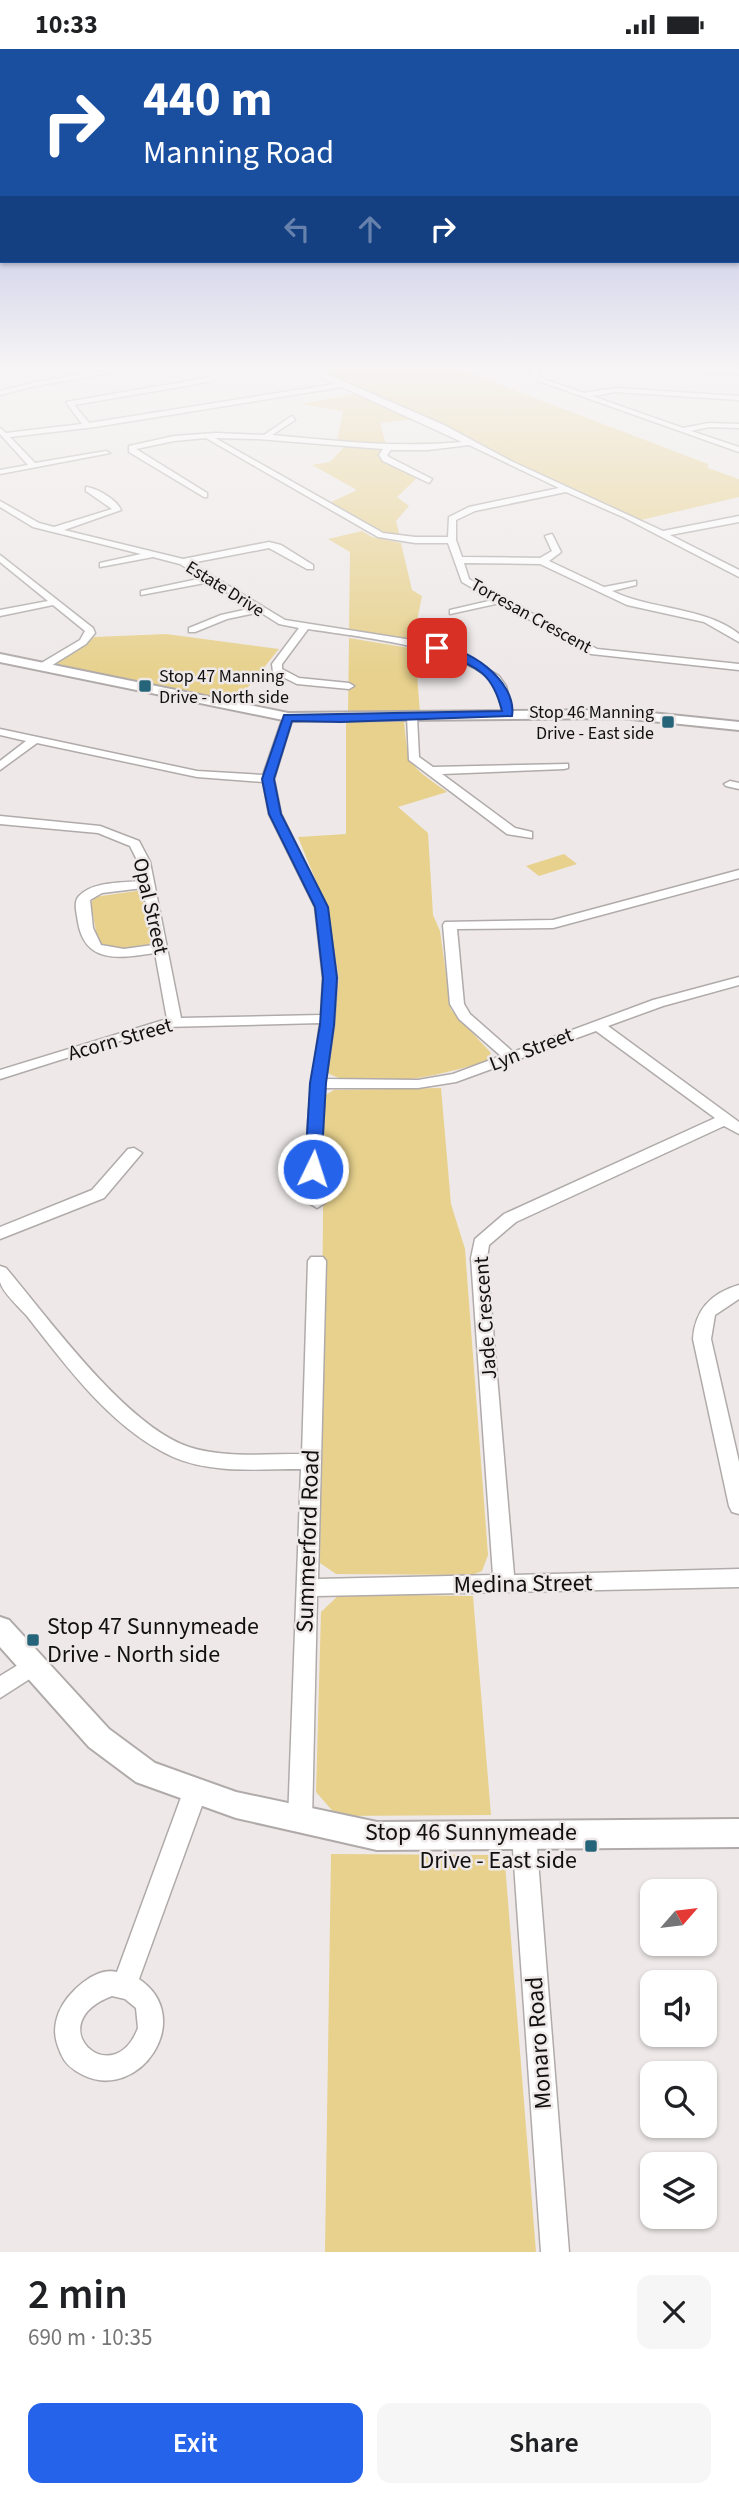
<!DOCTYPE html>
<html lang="en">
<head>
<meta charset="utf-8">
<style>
	body { margin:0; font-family:"Source Sans 3",sans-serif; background:#f6f6f6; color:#202124; height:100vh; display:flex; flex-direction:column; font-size:26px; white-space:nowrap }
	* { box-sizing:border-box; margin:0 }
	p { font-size:23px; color:#757577 }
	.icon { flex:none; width:38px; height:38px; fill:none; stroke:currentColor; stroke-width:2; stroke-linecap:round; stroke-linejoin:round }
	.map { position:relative; height:2203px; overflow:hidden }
	.panel { display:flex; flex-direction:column; background:#fff; flex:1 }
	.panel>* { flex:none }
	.hud { position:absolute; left:0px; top:0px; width:740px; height:214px; box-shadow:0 2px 5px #0004; background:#1a4fa0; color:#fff; overflow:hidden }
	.needle { width:46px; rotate:62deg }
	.tools { position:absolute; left:640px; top:1830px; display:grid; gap:14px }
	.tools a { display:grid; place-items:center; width:77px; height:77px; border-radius:14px; background:#fff; box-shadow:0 2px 5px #0004; font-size:35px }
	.pin { position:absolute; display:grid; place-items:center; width:60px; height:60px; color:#fff; margin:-30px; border-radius:14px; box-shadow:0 4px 10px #0006 }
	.me { position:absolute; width:77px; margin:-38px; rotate:4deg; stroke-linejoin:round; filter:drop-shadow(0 0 5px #0008) }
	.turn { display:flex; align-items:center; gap:24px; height:147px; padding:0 28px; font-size:32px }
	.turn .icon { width:91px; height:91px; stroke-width:2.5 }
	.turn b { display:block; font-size:49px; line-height:60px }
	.lanes { display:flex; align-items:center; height:66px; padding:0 28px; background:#0003; justify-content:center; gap:35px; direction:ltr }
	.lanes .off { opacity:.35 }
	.round { display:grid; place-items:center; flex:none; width:74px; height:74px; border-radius:14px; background:#f6f6f6 }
	.headline { display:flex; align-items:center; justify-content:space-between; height:119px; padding:0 28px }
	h1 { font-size:42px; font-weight:600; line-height:52px }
	.cta { display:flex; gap:14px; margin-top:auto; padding:14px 28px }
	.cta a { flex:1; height:80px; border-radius:14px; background:#2563eb; color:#fff; font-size:28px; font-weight:600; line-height:80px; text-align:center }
	.cta a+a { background:#f6f6f6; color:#202124 }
	.status { display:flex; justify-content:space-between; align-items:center; height:49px; padding:0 35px; background:#fff; direction:ltr }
	.status svg { height:19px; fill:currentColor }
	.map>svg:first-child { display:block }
</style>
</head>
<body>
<div class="status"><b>10:33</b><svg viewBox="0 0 49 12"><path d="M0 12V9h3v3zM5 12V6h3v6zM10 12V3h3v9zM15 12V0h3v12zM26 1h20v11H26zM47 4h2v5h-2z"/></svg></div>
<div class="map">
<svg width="739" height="2203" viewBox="0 0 739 2203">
	<rect width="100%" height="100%" fill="#eee9e8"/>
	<!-- green -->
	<g fill="#e7d18d">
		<path d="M314,317h137l257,98v4l31,11v18l-98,23 -130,-56z"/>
		<path d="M354,345l60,25 -34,4 6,22 -49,-3 6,-31 -43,-7z"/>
		<path d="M345,397l31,2 4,2 1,9 36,19 -20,19 12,9 -13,15 4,16 -18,-3 -53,-31 28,-13 -45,-25 18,-3z"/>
		<path d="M362,482l10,6 29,6 11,47 10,6 -9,45 -64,-10 1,-79 -22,-13z"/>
		<path d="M166,585l113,15 -43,53 -182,-37 40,-28z"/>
		<path d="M349,589l66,11 5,64 -72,2z"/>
		<path d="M404,672c4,47 6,44 43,71l-49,15 30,26 5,82 7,16 11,79 40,43 -5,8c-37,13 -124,33 -158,12l11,-94 -12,-71 -29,-71 48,-3v-112z"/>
		<path d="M564,805l13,10 -38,12 -13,-10z"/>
		<path d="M143,841l11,54c-18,2 -41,9 -56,-2l-7,-38 3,-7z"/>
		<path d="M441,1039l10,116 14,45 23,306 -6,16 -10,4 -136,-1 -16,-11 4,-467 10,-6z"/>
		<path d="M340,1545l133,2 18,219 -154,1 -21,-24 5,-180z"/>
		<path d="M331,1805l161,1 13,9 31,388h-211z"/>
	</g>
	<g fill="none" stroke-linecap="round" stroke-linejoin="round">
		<!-- minor casing -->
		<g stroke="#b0abaa" stroke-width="3">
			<g id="minor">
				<path d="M133,317h17l-115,20 -35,9v-4l35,-9z"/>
				<path d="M207,317h7l9,9 -15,7 -134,23 15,18 246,-39 -36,-18h9l136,59 67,36 152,70 76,-15v6l-69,13 69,35v7l-116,-60 -57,-25 -91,19 -19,9v20l6,17 78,1 12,-7 -7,-15 7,-2 9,18 -12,9 55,26 32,-6v4l-24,6c39,19 94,16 127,43v8l-35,-20 -77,-17 -87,-41 -76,-1 5,16 128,70 142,15v6l-148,-16 -91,-51 -50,11v-4l43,-10 -31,-18 -14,-39h-33l-37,-6 -172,-99 -32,3 -38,8 71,44v4h-3l-75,-45v-6l45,-10 42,-3 48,2 28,-19 3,4 -23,15c64,6 126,13 190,7l-120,-55 -247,40 -85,10 25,26 71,-12 4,2 -110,21v-4l28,-5 -28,-31v-6l6,5 76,-9 -16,-22 140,-24 9,-4zM215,389l43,1 125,10 -4,6 4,6 46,22 3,-4 -43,-22 -2,-2 4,-5h37l41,-5 90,43 -90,19 -20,10 -1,20h-33l-32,-4z"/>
				<path d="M500,317h42l-5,7 6,6 41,14 32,-5 123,8v4l-123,-8 -24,4 91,32 26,-5 30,1v4l-30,-1 -18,4 48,16v5l-200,-71 -9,-8 1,-2z"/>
				<path d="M646,317l93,4v4l-90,-6z"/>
				<path d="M86,438c11,1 31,13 35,23l-57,20 119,29 86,-17 12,3 32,20v4h-6l-38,-21 -78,15 94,57 127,20 50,13 37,23 7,10 7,28 -5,3 -5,-3c-3,-10 -4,-23 -10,-31 -28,-36 -140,-47 -185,-54l-26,35v5l17,9 50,5 5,3 -5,3 -52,-5 -24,-12 -1,-8 27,-36 -20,-4 -19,-12 -33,7 -32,13h-6v-4l32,-13 32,-7 -43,-26 -69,13v-4l62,-13 -23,-14 -27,-7 -53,10v-4l41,-9 -108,-27 -33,-20v-6l39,22 15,4 58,-18 -26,-18z"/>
				<path d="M0,506l93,73 2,5 -9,11 -40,25h-8v-4l42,-25 5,-9 -32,-26 -53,11v-6l48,-9 -48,-39z"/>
				<path d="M288,665l5,3 -19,62 7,35 46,93 10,71 -3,47 -8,54 92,1 35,-6 48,-18 -42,-37 -9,-15 -7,-79 2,-3 108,-2 186,-50v8l-186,50 -96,1 7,75 6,10 43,38 140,-52 86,-23v8l-76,21 -55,20 131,96v12l-15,-8 -208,96 -27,23 -2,13 27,317 225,-6v18l-422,9 -5,225 -4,8 -8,3 -8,-3 -4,-8 13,-352c-41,0 -90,5 -128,-12 -61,-28 -106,-90 -146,-141 -8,-9 -24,-23 -27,-34 0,-4 0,-11 0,-16l6,2c43,51 120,158 183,179 34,11 77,7 113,7l6,-193 3,-4h12l3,4 -8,318 175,-4 -22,-317 4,-19 29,-25 211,-96 -119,-87 -140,51 -38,6h-93l-4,81 4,34 -8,5 -8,-5c-7,-61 3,-120 11,-180l-156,4 -164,52v-9l167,-51 -12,-66c-34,5 -70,12 -77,-31 -1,-8 -5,-20 1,-26 14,-15 44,-13 62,-15l-3,-19 -8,-16 -32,-13 -98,-9v-8l100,10 39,15 11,21 31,156 140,-3 2,-37 -8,-71 -46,-93 -6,-32 -66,-5 -160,-34 -37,27v-9l26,-20 -26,-6v-6l197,42 66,4 20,-58zM143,839l10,57 -29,4 -23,-4 -8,-17 -3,-28 12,-7z"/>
				<path d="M412,665l5,3 2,40 14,10 135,-3v4l-4,1 -122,5 73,54 17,4v6l-25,-4 -98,-74 -2,-43z"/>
				<path d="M730,732l9,2v6l-13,-3 -2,-2z"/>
				<path d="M134,1099l8,5 -38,45 -104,41v-12l92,-37 36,-41z"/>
				<path d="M739,1236v14l-24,16 -4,24 28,123v52l-7,-2 -3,-6 -36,-167c2,-29 18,-46 46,-54z"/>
				<path d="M31,1608l8,2 3,7 -3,7 -39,25v-22z"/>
				<path d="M195,1732l8,3 4,8 -68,187c58,39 0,124 -56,96 -10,-5 -18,-11 -22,-21 -7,-16 -8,-26 -2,-42 8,-19 36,-46 58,-40l66,-180 4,-8zM112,1947l13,3 11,9 2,20c-25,66 -100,-4 -26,-32z"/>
				<path d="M524,1775l8,3 4,8 33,417h-28l-29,-417 4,-8z"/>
			</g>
		</g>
		<!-- tertiary casing -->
		<g stroke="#b0abaa" stroke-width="4">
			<g id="tertiary">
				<path d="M0,605l288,59 334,-3 117,12v8l-117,-12 -334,3 -288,-59z"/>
				<path d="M0,1568l9,3 100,109 46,34 81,29 141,30 362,-3v28l-362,3 -141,-32 -100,-36 -47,-35 -89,-100z"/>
			</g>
		</g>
		<!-- minor -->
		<use href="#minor" fill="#fff" fill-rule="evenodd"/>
		<!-- tertiary -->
		<use href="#tertiary" fill="#fff" fill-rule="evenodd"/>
	</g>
	<!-- sky -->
	<linearGradient id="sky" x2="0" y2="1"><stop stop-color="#969eda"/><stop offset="0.51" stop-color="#f7f5f5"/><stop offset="1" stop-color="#f7f5f5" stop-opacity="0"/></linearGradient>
	<rect width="739" height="626" fill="url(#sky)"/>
	<!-- route -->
	<path fill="#2563eb" stroke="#184099" stroke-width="2" d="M434,597c31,-2 84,35 78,70l-171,6 -49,-1 -18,58 7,35 47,93 9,71 -3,47 -8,58 -5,86 -8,5 -8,-5 5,-86 10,-58 3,-47 -8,-71 -46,-93 -7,-35 22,-64 218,-4c-11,-44 -30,-45 -68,-60z"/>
	<!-- markers -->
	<g fill="#26647a" stroke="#eee9e8" stroke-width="2.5">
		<rect x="138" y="630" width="14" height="14" rx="3.5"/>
		<rect x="661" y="666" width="14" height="14" rx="3.5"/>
		<rect x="26" y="1584" width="14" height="14" rx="3.5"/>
		<rect x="584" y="1790" width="14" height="14" rx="3.5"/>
	</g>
	<g text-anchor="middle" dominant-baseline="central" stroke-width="5" stroke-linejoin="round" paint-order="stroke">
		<!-- far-street labels -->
		<g font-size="18" fill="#110f0f" stroke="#eee9e8">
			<text transform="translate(225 540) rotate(32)">Estate Drive</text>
			<text transform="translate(531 567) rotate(29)">Torresan Crescent</text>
		</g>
		<!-- far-poi labels -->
		<g font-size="18" fill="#110f0f" stroke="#eee9e8" text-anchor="start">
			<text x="159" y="627">Stop 47 Manning<tspan x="159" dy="21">Drive - North side</tspan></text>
			<text x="654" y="663" text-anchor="end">Stop 46 Manning<tspan x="654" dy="21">Drive - East side</tspan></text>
		</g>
		<!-- street labels -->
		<g font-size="21" fill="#110f0f" stroke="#eee9e8">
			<text transform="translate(151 857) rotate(77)">Opal Street</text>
			<text transform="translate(120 990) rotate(-16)">Acorn Street</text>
			<text transform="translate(531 1000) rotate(-21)">Lyn Street</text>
			<text transform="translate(485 1269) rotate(-94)">Jade Crescent</text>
		</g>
		<!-- near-street labels -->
		<g font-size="24" fill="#110f0f" stroke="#eee9e8">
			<text transform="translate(308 1492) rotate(-88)">Summerford Road</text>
			<text transform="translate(523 1535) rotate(-1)">Medina Street</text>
			<text transform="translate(539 1994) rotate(-94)">Monaro Road</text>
		</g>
		<!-- near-poi labels -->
		<g font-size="24" fill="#110f0f" stroke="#eee9e8" text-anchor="start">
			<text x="47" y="1577">Stop 47 Sunnymeade<tspan x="47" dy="28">Drive - North side</tspan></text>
			<text x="577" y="1783" text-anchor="end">Stop 46 Sunnymeade<tspan x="577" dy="28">Drive - East side</tspan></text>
		</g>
	</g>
</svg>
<div class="tools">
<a><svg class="needle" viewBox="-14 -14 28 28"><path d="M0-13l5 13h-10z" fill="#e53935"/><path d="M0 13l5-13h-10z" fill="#757577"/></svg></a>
<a><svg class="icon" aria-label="sound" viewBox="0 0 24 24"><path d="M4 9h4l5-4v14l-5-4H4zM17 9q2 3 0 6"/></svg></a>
<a><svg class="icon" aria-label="search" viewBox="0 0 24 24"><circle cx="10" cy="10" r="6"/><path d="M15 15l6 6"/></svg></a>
<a><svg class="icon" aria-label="layers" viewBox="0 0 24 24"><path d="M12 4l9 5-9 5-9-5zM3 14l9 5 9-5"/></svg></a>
</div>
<div class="pin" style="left:437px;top:599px;background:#d93025"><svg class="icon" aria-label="arrive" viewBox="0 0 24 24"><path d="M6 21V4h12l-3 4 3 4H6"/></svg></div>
<svg class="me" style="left:313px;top:1120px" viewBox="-20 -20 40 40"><circle r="17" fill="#2563eb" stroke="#fff" stroke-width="3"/><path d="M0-11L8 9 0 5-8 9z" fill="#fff"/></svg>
<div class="hud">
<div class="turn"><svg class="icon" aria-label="right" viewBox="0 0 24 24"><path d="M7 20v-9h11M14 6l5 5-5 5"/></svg><div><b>440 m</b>Manning Road</div></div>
<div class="lanes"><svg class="icon off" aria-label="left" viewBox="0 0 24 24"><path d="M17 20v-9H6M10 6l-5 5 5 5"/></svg><svg class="icon off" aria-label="ahead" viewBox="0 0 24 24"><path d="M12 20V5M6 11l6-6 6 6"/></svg><svg class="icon" aria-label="right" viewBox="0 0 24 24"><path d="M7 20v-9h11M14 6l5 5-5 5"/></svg></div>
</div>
</div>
<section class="panel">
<div class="headline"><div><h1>2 min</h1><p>690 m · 10:35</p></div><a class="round"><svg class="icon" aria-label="close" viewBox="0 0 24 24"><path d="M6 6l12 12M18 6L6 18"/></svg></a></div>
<div class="cta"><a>Exit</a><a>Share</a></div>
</section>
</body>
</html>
